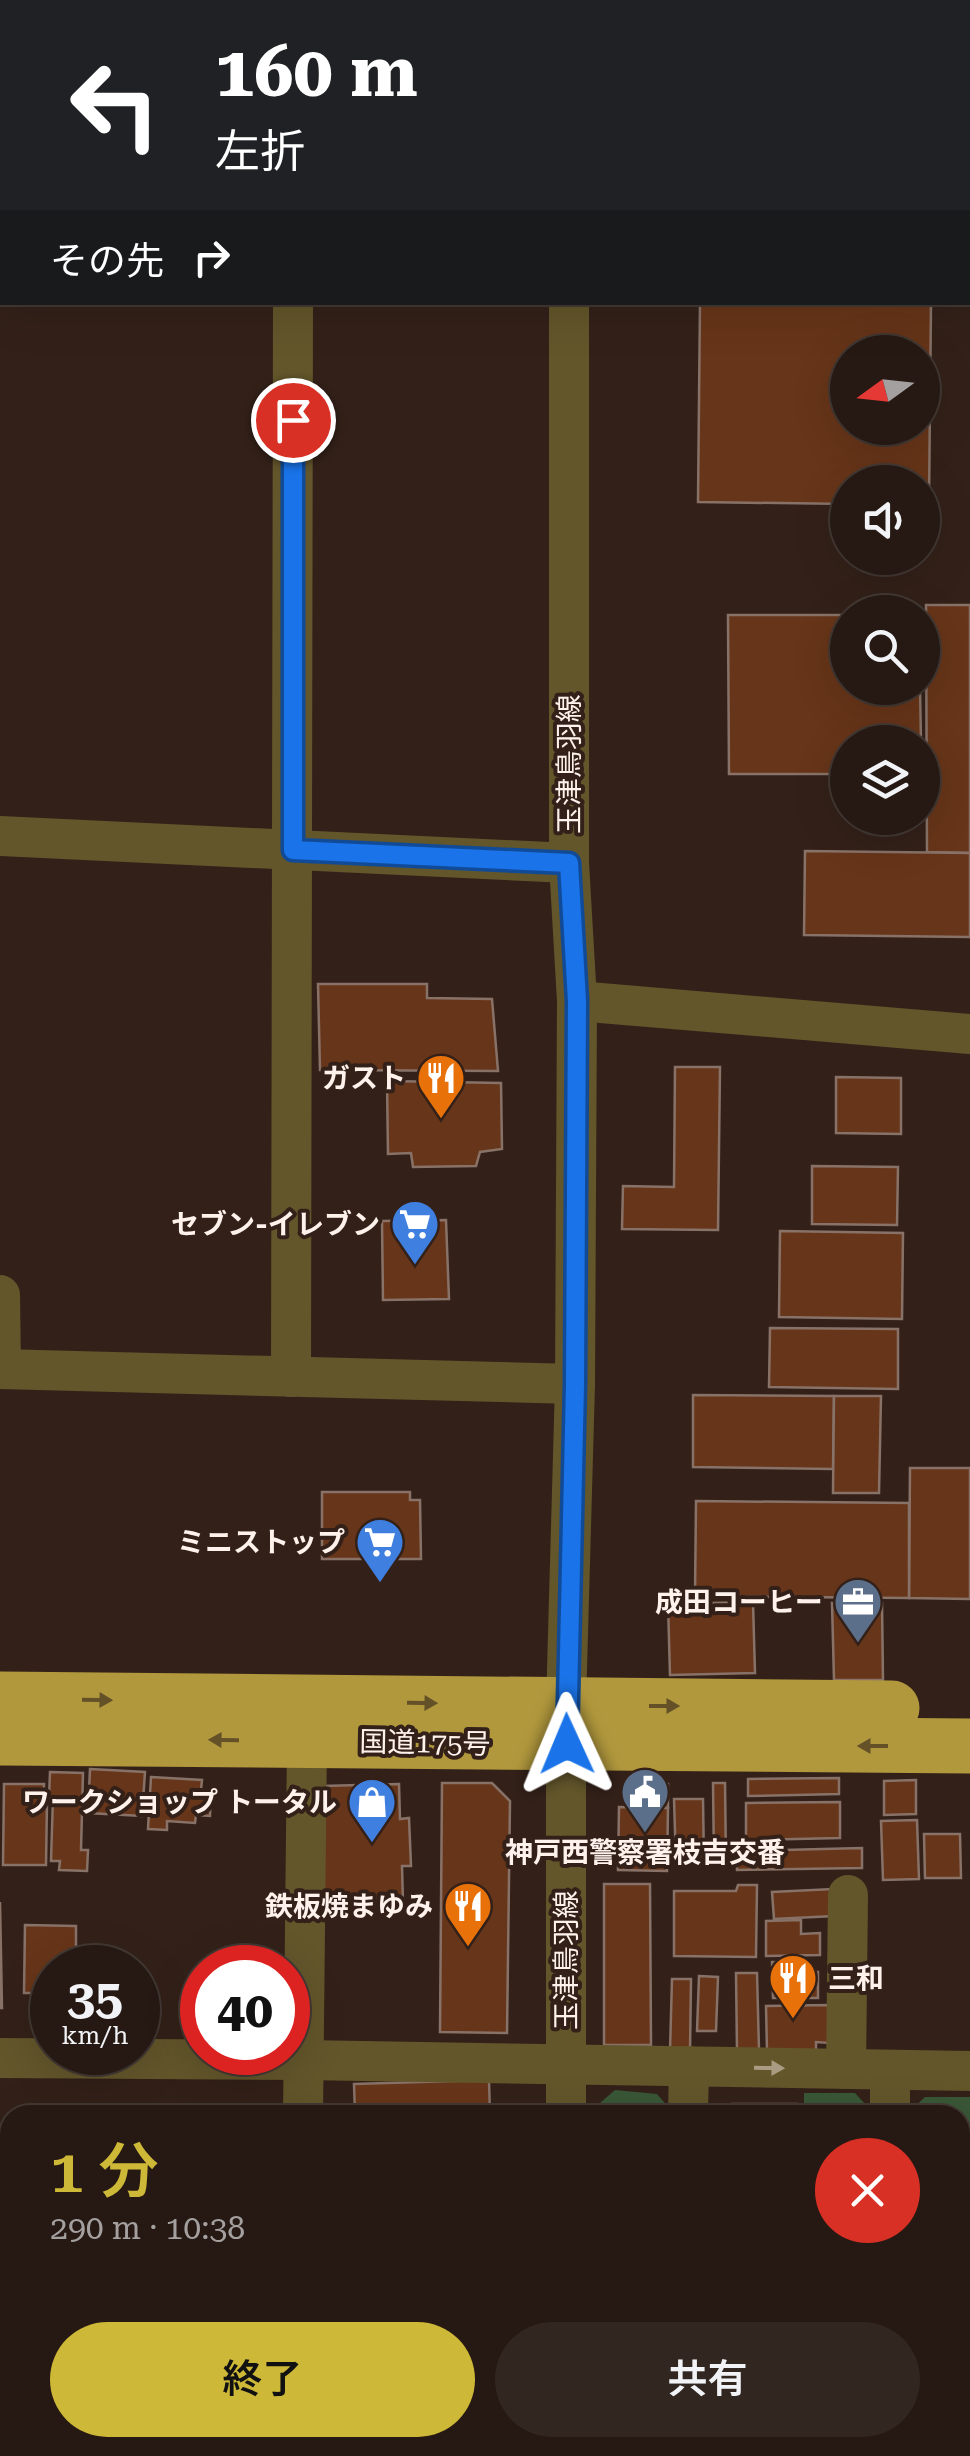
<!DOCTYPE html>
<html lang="ja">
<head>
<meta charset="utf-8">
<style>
	body { margin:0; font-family:"Roboto Serif","Noto Sans JP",serif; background:#322621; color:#f1f3f6; height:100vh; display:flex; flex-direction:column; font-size:38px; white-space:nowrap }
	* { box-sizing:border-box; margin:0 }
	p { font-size:32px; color:#a4a0a0 }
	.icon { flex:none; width:55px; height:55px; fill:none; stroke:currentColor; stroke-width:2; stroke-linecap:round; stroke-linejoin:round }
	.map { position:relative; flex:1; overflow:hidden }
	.details { position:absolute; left:0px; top:2105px; width:970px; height:352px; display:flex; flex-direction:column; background:#261913; border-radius:30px 30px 0 0; box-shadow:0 10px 40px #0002,0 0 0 2px #423833 }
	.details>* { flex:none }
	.top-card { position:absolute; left:0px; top:0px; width:970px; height:305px; box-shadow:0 10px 40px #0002,0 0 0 2px #423833; background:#202124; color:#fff; overflow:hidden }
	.needle { width:65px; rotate:255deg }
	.fabs { position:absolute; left:830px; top:335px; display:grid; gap:20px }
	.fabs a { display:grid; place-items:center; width:110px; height:110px; border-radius:50%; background:#261913; box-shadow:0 10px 40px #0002,0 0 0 2px #423833; font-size:50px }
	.speed { position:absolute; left:30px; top:1945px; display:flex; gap:20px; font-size:50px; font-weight:700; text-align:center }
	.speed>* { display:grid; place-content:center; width:130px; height:130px; border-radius:50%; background:#261913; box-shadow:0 10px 40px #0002,0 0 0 2px #423833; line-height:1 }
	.speed small { font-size:25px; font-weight:400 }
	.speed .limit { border:15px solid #d22; background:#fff; color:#111 }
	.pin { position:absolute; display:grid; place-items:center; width:85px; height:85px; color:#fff; margin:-42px; border:5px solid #fff; border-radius:50%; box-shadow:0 2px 10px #0007 }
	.me { position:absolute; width:110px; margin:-55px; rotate:359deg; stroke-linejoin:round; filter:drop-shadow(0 0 8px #0008) }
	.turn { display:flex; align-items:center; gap:35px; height:210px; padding:0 50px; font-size:45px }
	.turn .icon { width:130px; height:130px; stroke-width:2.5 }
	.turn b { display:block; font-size:70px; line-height:85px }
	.then { display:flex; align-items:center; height:95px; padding:0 50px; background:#0003; gap:20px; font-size:38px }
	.round { display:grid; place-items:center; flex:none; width:105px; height:105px; border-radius:52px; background:#322621 }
	.headline { display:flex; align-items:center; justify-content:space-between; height:170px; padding:0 50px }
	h1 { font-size:60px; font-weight:600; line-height:75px; color:#ceb837 }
	.button { display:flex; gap:20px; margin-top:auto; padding:20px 50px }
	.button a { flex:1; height:115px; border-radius:60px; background:#ceb837; color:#111; font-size:40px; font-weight:600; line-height:115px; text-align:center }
	.button a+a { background:#322621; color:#f1f3f6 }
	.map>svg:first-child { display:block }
</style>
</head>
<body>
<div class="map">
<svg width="970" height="2456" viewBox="0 0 970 2456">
	<rect width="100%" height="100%" fill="#332119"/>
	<!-- green -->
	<g fill="#395737">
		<path d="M615,2090l42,4 12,14v7h-69v-12z"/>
		<path d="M804,2093h51l11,12v10h-62z"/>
		<path d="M925,2097h45v359h-71v-8h61v-333h-54z"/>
		<rect x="445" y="2448" width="63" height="8"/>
		<path d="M668,2448v8h-69v-6z"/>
		<rect x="803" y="2448" width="57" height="8"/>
	</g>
	<!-- building -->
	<g fill="#673519" stroke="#887268" stroke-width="2.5" fill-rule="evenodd">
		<path d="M0,0h408l-406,2v186z"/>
		<path d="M703,0l207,2h-207z"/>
		<path d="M700,302h231l-2,202h-7v-22h-74v22l-150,-2zM848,352h74v76h-74z"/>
		<path d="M926,605h44v248l-43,-1z"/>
		<path d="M728,615h120v73h72l1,54h-73v32h-119z"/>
		<path d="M805,851l165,2v84l-166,-2z"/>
		<path d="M318,984h109v14l65,1 6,72 -178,-1z"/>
		<path d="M675,1067h45l-2,163 -96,-1 1,-43 51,1z"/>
		<path d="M836,1077l65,1v56l-65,-1z"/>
		<path d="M387,1081l114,2 1,66 -22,3 -4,14 -63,1 -2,-14 -23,1z"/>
		<path d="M812,1166l86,1 -1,58 -85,-1z"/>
		<path d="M446,1220l3,79 -66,1 -1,-79z"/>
		<path d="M780,1231l123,2 -1,86 -123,-2z"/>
		<path d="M770,1328l128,1v60l-129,-2z"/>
		<path d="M693,1395l141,1 -1,73 -140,-2z"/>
		<path d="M834,1396h47l-2,97h-46z"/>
		<path d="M910,1468h60v131l-61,-1z"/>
		<path d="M322,1492h88v8h10l1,59h-99z"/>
		<path d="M696,1501l213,2v95l-214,-2z"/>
		<path d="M753,1602l2,71 -85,2 -2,-71z"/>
		<path d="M832,1603h50l1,77h-49z"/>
		<path d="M90,1769l55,3 -3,44 -54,-3z"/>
		<path d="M50,1772l33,1 -2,77h7l-1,21 -28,-1 1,-9h-9l2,-64h-4z"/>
		<path d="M151,1777l51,3 -1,10 10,1 -1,25 -14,-1 -1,8 -28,-2v9l-19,-1z"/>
		<path d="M839,1778v16l-91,2v-17z"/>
		<path d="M916,1780v34l-32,1v-34z"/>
		<path d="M442,1783h50l18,18 -3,232 -67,-1z"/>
		<path d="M713,1783h12l1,79 -12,1z"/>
		<path d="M4,1784h40v17l3,1 -1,63h-43z"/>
		<path d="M399,1784l1,35 9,-1 2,48h-9l1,37 -69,2 1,11 -16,1 3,-131z"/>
		<rect x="653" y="1784" width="15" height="24"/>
		<path d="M674,1799h29l1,64 -28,1z"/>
		<path d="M840,1802v36l-94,2v-37z"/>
		<path d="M619,1807l49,1 -1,63 -49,-1z"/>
		<path d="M917,1820l2,59 -36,1 -2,-59z"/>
		<path d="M924,1834h36l1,44h-36z"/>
		<path d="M862,1848v20l-125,2 -1,-19z"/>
		<path d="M604,1884h46l1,161h-47z"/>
		<path d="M738,1885h19l-1,72 -82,-1v-65h62z"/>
		<path d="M833,1889l1,27 -60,3 -2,-27z"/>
		<path d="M0,1902l2,106h-2z"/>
		<path d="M801,1920v14l19,-1v22l-54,1v-35z"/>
		<path d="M25,1925l51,1v27h-13v13l9,2h-20v25h-28z"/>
		<path d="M772,1962l38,1v9h8v26h-45z"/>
		<path d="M736,1973h21l2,77h-22z"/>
		<path d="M699,1976l19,1 -2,54h-19z"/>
		<path d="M672,1979h19l-1,72h-20z"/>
		<path d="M828,2005l1,38 -13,-1v10h-49l-1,-46z"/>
		<path d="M489,2080l1,35h-135l-1,-31z"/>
		<rect x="732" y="2104" width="65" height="11"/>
		<path d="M10,2309v139h51l-1,8h-60v-102h9z"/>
		<rect x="184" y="2448" width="65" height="8"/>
		<rect x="340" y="2448" width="97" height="8"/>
		<rect x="485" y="2448" width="11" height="8"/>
		<rect x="716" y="2448" width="80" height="8"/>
	</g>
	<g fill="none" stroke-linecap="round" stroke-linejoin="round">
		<!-- minor -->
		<g stroke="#63562b" stroke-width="40">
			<path d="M567,0v2"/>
			<path d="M0,251h2"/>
			<path d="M0,836l569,27"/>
			<path d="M577,1001l393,33"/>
			<path d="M0,1295l1,74"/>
			<path d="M0,1369l575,15"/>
			<path d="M291,1377l2,-1075"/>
			<path d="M0,2058l303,2 667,11"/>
			<path d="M846,2069l2,-174"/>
			<path d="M303,2115l4,-374"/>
			<path d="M566,2115v-410l9,-321 2,-383 -8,-138v-561"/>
			<path d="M688,2115l1,-49"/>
			<path d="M890,2115v-45"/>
			<path d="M302,2448v8"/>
			<path d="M563,2456v-8"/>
			<path d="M694,2456v-8"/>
			<path d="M886,2456v-8"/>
		</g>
		<!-- highway -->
		<g stroke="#b1983d" stroke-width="55">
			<path d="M0,1699l892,9"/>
			<path d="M0,1738l970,8"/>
		</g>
	</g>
	<!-- one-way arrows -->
	<defs><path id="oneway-solid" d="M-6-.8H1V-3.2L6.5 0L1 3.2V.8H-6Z" transform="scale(2.5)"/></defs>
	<g fill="#655127">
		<use href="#oneway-solid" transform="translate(97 1700) rotate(1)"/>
		<use href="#oneway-solid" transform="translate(422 1703) rotate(1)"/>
		<use href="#oneway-solid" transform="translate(664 1706)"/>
		<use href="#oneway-solid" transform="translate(224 1740) rotate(-179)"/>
		<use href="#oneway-solid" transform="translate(873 1746) rotate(-180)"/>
	</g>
	<use fill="#a99c82" href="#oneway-solid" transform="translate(769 2068) rotate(1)"/>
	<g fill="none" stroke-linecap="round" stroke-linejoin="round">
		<!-- route casing -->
		<g stroke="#114b97" stroke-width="25">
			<path id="route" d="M293,420v430l276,13 8,138 -2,383 -8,360"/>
		</g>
		<!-- route -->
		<use href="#route" stroke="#1a73e8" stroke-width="18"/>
	</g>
	<!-- icons -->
	<defs>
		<g id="restaurant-pin" transform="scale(2.5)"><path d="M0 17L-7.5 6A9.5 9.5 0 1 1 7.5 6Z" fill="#e8710a" stroke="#332119"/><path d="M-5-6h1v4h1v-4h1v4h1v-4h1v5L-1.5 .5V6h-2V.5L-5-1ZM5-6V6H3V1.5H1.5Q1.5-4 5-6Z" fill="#fff"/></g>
		<g id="supermarket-pin" transform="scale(2.5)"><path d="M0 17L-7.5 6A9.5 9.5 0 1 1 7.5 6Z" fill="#3f7fe0" stroke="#332119"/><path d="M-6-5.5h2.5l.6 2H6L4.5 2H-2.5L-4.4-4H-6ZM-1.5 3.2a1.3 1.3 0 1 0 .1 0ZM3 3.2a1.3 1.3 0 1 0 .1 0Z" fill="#fff"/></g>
		<g id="office-pin" transform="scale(2.5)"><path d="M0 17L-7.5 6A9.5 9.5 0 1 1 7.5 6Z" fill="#5c6f8a" stroke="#332119"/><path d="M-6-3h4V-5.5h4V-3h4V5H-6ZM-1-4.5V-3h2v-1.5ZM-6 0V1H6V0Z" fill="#fff"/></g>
		<g id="civic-pin" transform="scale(2.5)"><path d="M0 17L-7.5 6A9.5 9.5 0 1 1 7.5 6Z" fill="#5c6f8a" stroke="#332119"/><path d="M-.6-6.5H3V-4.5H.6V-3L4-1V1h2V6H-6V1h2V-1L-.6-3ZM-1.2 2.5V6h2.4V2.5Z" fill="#fff"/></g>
		<g id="shop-pin" transform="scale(2.5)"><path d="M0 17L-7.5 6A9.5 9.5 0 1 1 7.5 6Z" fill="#3f7fe0" stroke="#332119"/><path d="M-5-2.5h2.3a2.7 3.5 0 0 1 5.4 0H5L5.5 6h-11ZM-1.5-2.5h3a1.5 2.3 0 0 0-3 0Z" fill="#fff"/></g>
	</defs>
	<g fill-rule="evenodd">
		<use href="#restaurant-pin" x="441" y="1078"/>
		<use href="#supermarket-pin" x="415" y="1224"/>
		<use href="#supermarket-pin" x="380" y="1542"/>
		<use href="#office-pin" x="858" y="1602"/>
		<use href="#civic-pin" x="645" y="1792"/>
		<use href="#shop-pin" x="372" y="1802"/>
		<use href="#restaurant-pin" x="468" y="1906"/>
		<use href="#restaurant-pin" x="793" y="1978"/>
	</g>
	<g text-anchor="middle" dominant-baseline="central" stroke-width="8" stroke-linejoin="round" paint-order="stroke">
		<!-- street labels -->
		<g font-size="28" fill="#fff2ec" stroke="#332119">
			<text transform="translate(569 764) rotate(-90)">玉津鳥羽線</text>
			<text transform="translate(425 1743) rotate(1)">国道175号</text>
			<text transform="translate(566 1960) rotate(-90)">玉津鳥羽線</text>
		</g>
		<!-- poi labels -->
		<g font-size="28" font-weight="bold" fill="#fff2ec" stroke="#332119" text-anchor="end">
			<text x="406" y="1078">ガスト</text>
			<text x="380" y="1224">セブン-イレブン</text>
			<text x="345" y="1542">ミニストップ</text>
			<text x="823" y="1602">成田コーヒー</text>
			<text x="337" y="1802">ワークショップ トータル</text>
			<text x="645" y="1852" text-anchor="middle">神戸西警察署枝吉交番</text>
			<text x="433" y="1906">鉄板焼まゆみ</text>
			<text x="828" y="1978" text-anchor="start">三和</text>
		</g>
	</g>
</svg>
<div class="fabs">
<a><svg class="needle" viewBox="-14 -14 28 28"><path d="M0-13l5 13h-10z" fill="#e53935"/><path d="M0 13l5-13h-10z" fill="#a4a0a0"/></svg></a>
<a><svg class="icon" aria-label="sound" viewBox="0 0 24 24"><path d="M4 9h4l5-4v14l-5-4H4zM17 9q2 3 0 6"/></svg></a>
<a><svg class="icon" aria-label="search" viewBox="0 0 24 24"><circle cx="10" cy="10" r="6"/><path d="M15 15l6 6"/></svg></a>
<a><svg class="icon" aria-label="layers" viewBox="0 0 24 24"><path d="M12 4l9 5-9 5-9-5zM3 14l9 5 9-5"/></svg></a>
</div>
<div class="speed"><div>35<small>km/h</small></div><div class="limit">40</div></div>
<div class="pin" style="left:293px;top:420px;background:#d93025"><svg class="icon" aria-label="arrive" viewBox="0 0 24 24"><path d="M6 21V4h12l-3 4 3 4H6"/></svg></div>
<svg class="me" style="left:567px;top:1744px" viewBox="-20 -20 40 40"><path d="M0-17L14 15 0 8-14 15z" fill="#1a73e8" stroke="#fff" stroke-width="4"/></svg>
<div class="top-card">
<div class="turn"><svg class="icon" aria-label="left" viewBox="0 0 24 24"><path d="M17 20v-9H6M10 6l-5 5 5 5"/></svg><div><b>160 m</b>左折</div></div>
<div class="then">その先<svg class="icon" aria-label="right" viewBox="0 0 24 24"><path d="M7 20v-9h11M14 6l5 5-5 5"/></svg></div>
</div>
<section class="details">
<div class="headline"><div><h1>1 分</h1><p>290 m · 10:38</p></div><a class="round" style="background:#d93025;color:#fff"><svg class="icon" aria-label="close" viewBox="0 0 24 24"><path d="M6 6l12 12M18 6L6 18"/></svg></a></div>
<div class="button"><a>終了</a><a>共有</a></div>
</section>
</div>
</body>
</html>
